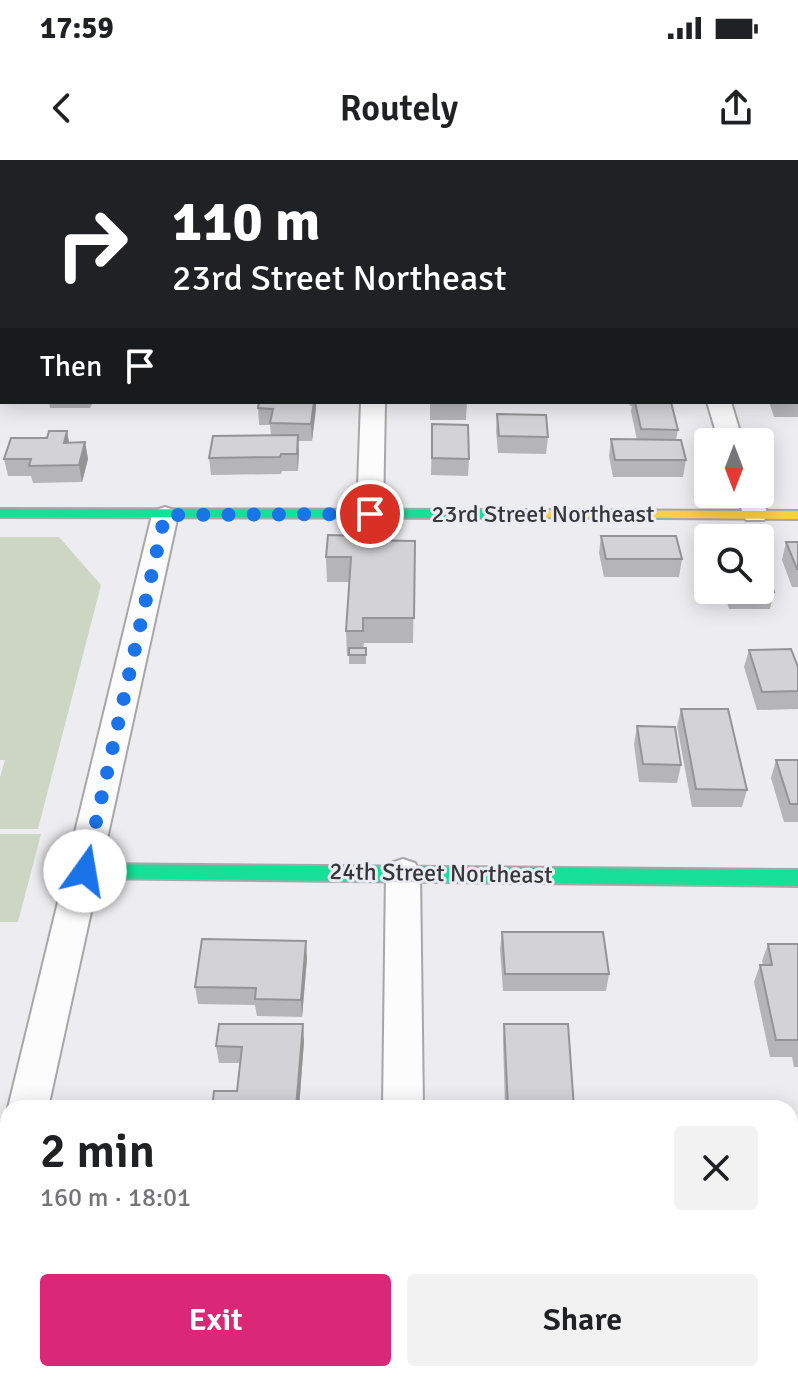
<!DOCTYPE html>
<html lang="en">
<head>
<meta charset="utf-8">
<style>
	body { margin:0; font-family:Signika,sans-serif; background:#f2f2f2; color:#202124; height:100vh; display:flex; flex-direction:column; font-size:30px; white-space:nowrap }
	* { box-sizing:border-box; margin:0 }
	p { font-size:26px; color:#757577 }
	.icon { flex:none; width:44px; height:44px; fill:none; stroke:currentColor; stroke-width:2; stroke-linecap:round; stroke-linejoin:round }
	.map { position:relative; flex:1; overflow:hidden }
	.panel { position:absolute; left:0px; top:940px; width:798px; height:282px; display:flex; flex-direction:column; background:#fff; border-radius:24px 24px 0 0; box-shadow:0 4px 20px #0003 }
	.panel>* { flex:none }
	.top-card { position:absolute; left:0px; top:0px; width:798px; height:244px; box-shadow:0 4px 20px #0003; background:#202124; color:#fff; overflow:hidden }
	.needle { width:52px; rotate:180deg }
	.tools { position:absolute; left:694px; top:268px; display:grid; gap:16px }
	.tools a { display:grid; place-items:center; width:80px; height:80px; border-radius:8px; background:#fff; box-shadow:0 4px 20px #0003; font-size:40px }
	.pin { position:absolute; display:grid; place-items:center; width:68px; height:68px; color:#fff; margin:-34px; border:4px solid #fff; border-radius:50%; box-shadow:0 2px 8px #0007 }
	.me { position:absolute; width:88px; margin:-44px; rotate:13deg; stroke-linejoin:round; filter:drop-shadow(0 0 6px #0008) }
	.turn { display:flex; align-items:center; gap:28px; height:168px; padding:0 40px; font-size:36px }
	.turn .icon { width:104px; height:104px; stroke-width:2.5 }
	.turn b { display:block; font-size:56px; line-height:68px }
	.then { display:flex; align-items:center; height:76px; padding:0 40px; background:#0003; gap:16px; font-size:30px }
	.round { display:grid; place-items:center; flex:none; width:84px; height:84px; border-radius:8px; background:#f2f2f2 }
	.overview { display:flex; align-items:center; justify-content:space-between; height:136px; padding:0 40px }
	h1 { font-size:48px; font-weight:600; line-height:60px }
	.cta { display:flex; gap:16px; margin-top:auto; padding:16px 40px }
	.cta a { flex:1; height:92px; border-radius:8px; background:#db2777; color:#fff; font-size:32px; font-weight:600; line-height:92px; text-align:center }
	.cta a+a { background:#f2f2f2; color:#202124 }
	.status { display:flex; justify-content:space-between; align-items:center; height:56px; padding:0 40px; background:#fff; direction:ltr }
	.status svg { height:22px; fill:currentColor }
	header { display:flex; justify-content:space-between; align-items:center; height:104px; padding:0 40px; background:#fff; font-size:36px; font-weight:600 }
	.map>svg:first-child { display:block }
</style>
</head>
<body>
<div class="status"><b>17:59</b><svg viewBox="0 0 49 12"><path d="M0 12V9h3v3zM5 12V6h3v6zM10 12V3h3v9zM15 12V0h3v12zM26 1h20v11H26zM47 4h2v5h-2z"/></svg></div>
<header><svg class="icon" aria-label="back" viewBox="0 0 24 24"><path d="M15 5l-7 7 7 7"/></svg>Routely<svg class="icon" aria-label="share" viewBox="0 0 24 24"><path d="M12 15V3M7 8l5-5 5 5M5 13v7h14v-7"/></svg></header>
<div class="map">
<svg width="798" height="1221" viewBox="0 0 798 1221">
	<rect width="100%" height="100%" fill="#ededf1"/>
	<!-- green -->
	<g fill="#cdd6c2">
		<path d="M0,377h59l42,48 -63,244h-38v-52l5,-17h-5z"/>
		<path d="M0,674h41l-23,88h-18z"/>
	</g>
	<g fill="none" stroke-linecap="round" stroke-linejoin="round">
		<!-- street casing -->
		<g stroke="#a7a7aa" stroke-width="4">
			<g id="street">
				<rect x="372" y="0" width="18" height="2"/>
				<rect x="0" y="14" width="2" height="10"/>
				<path d="M361,242h24l-2,112 -4,5h-18l-4,-5z"/>
				<path d="M707,242h24l12,40h-24z"/>
				<path d="M760,333l8,22 -4,5h-18l-11,-26z"/>
				<path d="M165,347l9,3 4,5 -130,593h-40l144,-593 4,-5z"/>
				<path d="M403,699l12,4 5,9 3,236h-40l3,-236 5,-9z"/>
				<path d="M8,1013v72l-8,3v-72z"/>
				<rect x="380" y="1214" width="46" height="7"/>
			</g>
		</g>
		<!-- fast casing -->
		<g stroke="#a7a7aa" stroke-width="4">
			<g id="fast">
				<path d="M0,349l524,1 7,4 -7,4 -524,-1z"/>
				<path d="M85,704l713,6v16l-713,-8 -7,-2 -3,-5 3,-5z"/>
			</g>
		</g>
		<!-- slow casing -->
		<g stroke="#a7a7aa" stroke-width="4">
			<path id="slow" d="M524,350l274,1v8l-279,-2v-6z"/>
		</g>
		<!-- street -->
		<use href="#street" fill="#fcfcfd" fill-rule="evenodd"/>
		<!-- fast -->
		<use href="#fast" fill="#16e098" fill-rule="evenodd"/>
		<!-- slow -->
		<use href="#slow" fill="#ffcf43" fill-rule="evenodd"/>
	</g>
	<!-- wall -->
	<g fill="#b5b5b9">
		<rect x="796" y="15" width="2" height="28"/>
		<path d="M796,161h2v96h-24l-5,-15h27z"/>
		<path d="M49,242h44l-3,6h-40z"/>
		<path d="M259,242h57l-4,39h-14v30h-16l-1,3 -70,1 -2,-17 62,-22 -1,-11h-11l-1,-17z"/>
		<path d="M430,242h37l-1,18h-36z"/>
		<path d="M629,242h42l7,28 -2,10 10,20 -3,17h-70l-4,-21 2,-17 26,1 -6,-29 1,-5h-2z"/>
		<path d="M497,254l51,23 -2,17 -48,-1 -2,-22z"/>
		<path d="M432,264l37,35 -1,17 -37,-1z"/>
		<path d="M67,271l2,12 16,-1 3,17 -6,23 -49,1 -2,-7h-23l-4,-17 43,-21z"/>
		<path d="M601,376l81,23 -3,18h-75l-5,-24z"/>
		<path d="M360,380l55,1 -2,102h-49l-1,5h3v16h-17v-8h-2l-1,-25 3,-49h-22l-1,-25z"/>
		<path d="M786,382h12v45h-6l-10,-27z"/>
		<path d="M723,430h37l14,2 -4,17h-41z"/>
		<path d="M749,490l49,17v42l-41,1 -13,-43z"/>
		<path d="M681,549l66,81 -5,17h-50l-15,-81z"/>
		<path d="M637,566l44,39 -4,18 -38,-1 -5,-38z"/>
		<path d="M776,600h22v62h-14l-13,-44z"/>
		<path d="M502,772l107,42 -3,17h-103l-3,-42z"/>
		<path d="M768,784h30v123h-4l-2,-10h-22l-16,-75 6,-17h3l-1,-4z"/>
		<path d="M307,798l-5,59 -45,-1 -2,-11 -57,-1 -3,-17z"/>
		<path d="M504,864l70,84h-69l-2,-68z"/>
		<path d="M304,881l-5,67h-87l25,-17 3,-28h-21l-3,-17z"/>
		<path d="M794,1047h4v95l-8,-39v-49z"/>
	</g>
	<!-- shaded-wall -->
	<g fill="#949496">
		<path d="M314,242h2v7l-4,32 -1,-17z"/>
		<path d="M67,271l3,17 -6,-5z"/>
		<path d="M298,275l1,17 -1,19 -1,-17z"/>
		<path d="M85,282l3,17 -6,23 -3,-17z"/>
		<path d="M306,781l1,17 -5,59 -1,-17z"/>
		<path d="M303,864l1,17 -5,67h-3z"/>
		<path d="M277,1214h4l-1,7h-4z"/>
	</g>
	<!-- building -->
	<g fill="#d3d3d7" stroke="#949496" stroke-width="2">
		<rect x="796" y="15" width="2" height="14"/>
		<rect x="796" y="178" width="2" height="32"/>
		<rect x="796" y="219" width="2" height="22"/>
		<path d="M259,242h55l-3,22 -41,-1 3,-14 -15,-1z"/>
		<rect x="431" y="242" width="36" height="1"/>
		<path d="M635,242h36l7,28 -37,-1z"/>
		<path d="M497,254l49,1 2,22 -49,-1z"/>
		<path d="M432,264l36,1 1,34 -37,-1z"/>
		<path d="M49,271h18l-3,12 21,-1 -6,23 -50,1 2,-7h-27l7,-21h36z"/>
		<path d="M298,275l-1,19h-16l-1,3 -71,1 4,-22z"/>
		<path d="M611,279l70,1 5,20h-71z"/>
		<path d="M328,375l31,1v4l56,1 -1,77h-51v13h-17l5,-74h-25z"/>
		<path d="M601,376h75l6,23h-76z"/>
		<path d="M786,382h12v27h-1z"/>
		<path d="M760,405h5l9,27h-41v-2h27z"/>
		<rect x="349" y="488" width="17" height="7"/>
		<path d="M791,489l7,18v24l-36,1 -13,-42z"/>
		<path d="M681,549h47l19,81 -51,-1z"/>
		<path d="M637,566l38,1 6,38 -38,-1z"/>
		<path d="M776,600h22v44h-8z"/>
		<path d="M502,772h101l6,42h-104z"/>
		<path d="M202,779l104,2 -5,59 -46,-1 1,-11 -61,-1z"/>
		<path d="M768,784h30v96h-22l-16,-75h12z"/>
		<path d="M219,864h84l-7,84h-84l2,-17h23l5,-44 -26,-1z"/>
		<path d="M504,864h64l6,84h-66z"/>
		<path d="M703,947l41,1h-41z"/>
		<path d="M794,1047h4v21z"/>
		<path d="M171,1214h106l-1,7h-106z"/>
		<path d="M518,1214h81v7h-80z"/>
	</g>
	<g fill="none" stroke-linecap="round" stroke-linejoin="round">
		<!-- route -->
		<path stroke="#1a73e8" stroke-width="14" stroke-dasharray="0 25.2" d="M85,711l80,-356 205,-1"/>
	</g>
	<g text-anchor="middle" dominant-baseline="central" stroke-width="6" stroke-linejoin="round" paint-order="stroke">
		<!-- street labels -->
		<g font-size="24" fill="#37373a" stroke="#ebecf3">
			<text x="543" y="354">23rd Street Northeast</text>
			<text transform="translate(441 713) rotate(1)">24th Street Northeast</text>
		</g>
	</g>
</svg>
<div class="tools">
<a><svg class="needle" viewBox="-14 -14 28 28"><path d="M0-13l5 13h-10z" fill="#e53935"/><path d="M0 13l5-13h-10z" fill="#757577"/></svg></a>
<a><svg class="icon" aria-label="search" viewBox="0 0 24 24"><circle cx="10" cy="10" r="6"/><path d="M15 15l6 6"/></svg></a>
</div>
<div class="pin" style="left:370px;top:354px;background:#d93025"><svg class="icon" aria-label="arrive" viewBox="0 0 24 24"><path d="M6 21V4h12l-3 4 3 4H6"/></svg></div>
<svg class="me" style="left:85px;top:711px" viewBox="-20 -20 40 40"><circle r="19" fill="#fff"/><path d="M0-13L10 11 0 6-10 11z" fill="#1a73e8"/></svg>
<div class="top-card">
<div class="turn"><svg class="icon" aria-label="right" viewBox="0 0 24 24"><path d="M7 20v-9h11M14 6l5 5-5 5"/></svg><div><b>110 m</b>23rd Street Northeast</div></div>
<div class="then">Then<svg class="icon" aria-label="arrive" viewBox="0 0 24 24"><path d="M6 21V4h12l-3 4 3 4H6"/></svg></div>
</div>
<section class="panel">
<div class="overview"><div><h1>2 min</h1><p>160 m · 18:01</p></div><a class="round"><svg class="icon" aria-label="close" viewBox="0 0 24 24"><path d="M6 6l12 12M18 6L6 18"/></svg></a></div>
<div class="cta"><a>Exit</a><a>Share</a></div>
</section>
</div>
</body>
</html>
